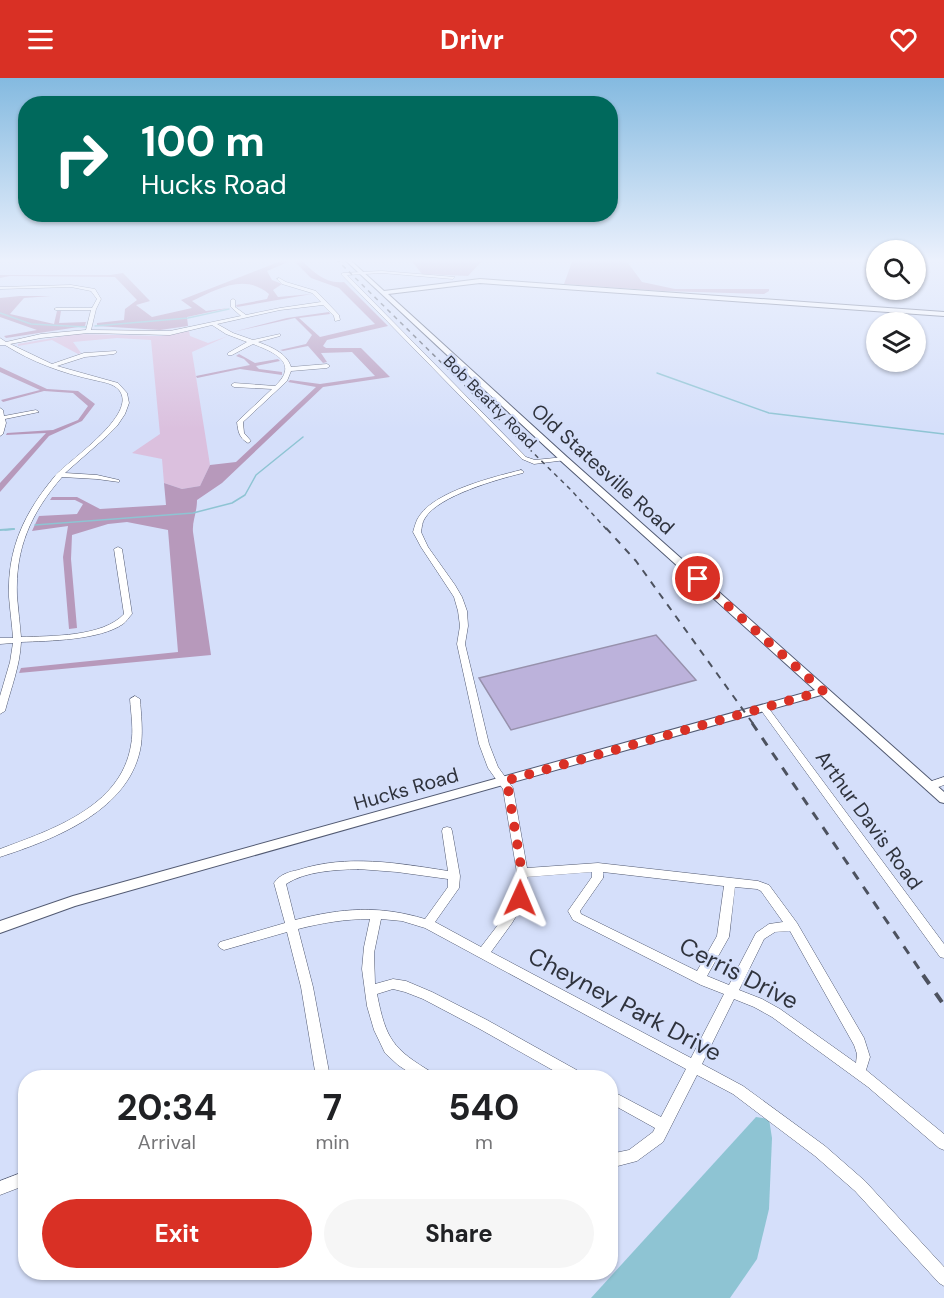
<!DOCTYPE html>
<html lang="en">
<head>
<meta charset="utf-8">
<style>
	body { margin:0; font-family:"DM Sans",sans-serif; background:#f6f6f6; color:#202124; height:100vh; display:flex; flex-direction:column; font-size:22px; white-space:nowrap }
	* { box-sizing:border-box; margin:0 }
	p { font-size:20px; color:#757577 }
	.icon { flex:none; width:33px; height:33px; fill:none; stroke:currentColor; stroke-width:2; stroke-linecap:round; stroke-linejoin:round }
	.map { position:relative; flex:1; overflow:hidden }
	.drawer { position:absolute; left:18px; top:992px; width:600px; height:210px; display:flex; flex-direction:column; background:#fff; border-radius:24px; box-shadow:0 2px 4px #0004 }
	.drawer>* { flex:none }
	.top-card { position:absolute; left:18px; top:18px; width:600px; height:126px; border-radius:24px; box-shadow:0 2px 4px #0004; background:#00695c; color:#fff; overflow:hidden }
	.tools { position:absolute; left:866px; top:162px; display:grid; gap:12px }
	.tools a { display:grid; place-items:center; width:60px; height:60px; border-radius:50%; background:#fff; box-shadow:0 2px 4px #0004; font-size:30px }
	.pin { position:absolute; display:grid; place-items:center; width:51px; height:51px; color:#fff; margin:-26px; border:3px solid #fff; border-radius:50%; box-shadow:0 2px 6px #0007 }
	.me { position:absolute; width:66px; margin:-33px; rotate:1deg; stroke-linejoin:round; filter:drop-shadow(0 0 4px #0008) }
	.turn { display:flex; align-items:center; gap:21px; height:126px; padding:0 24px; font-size:27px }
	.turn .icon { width:78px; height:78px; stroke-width:2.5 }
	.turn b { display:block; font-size:42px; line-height:51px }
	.eta { display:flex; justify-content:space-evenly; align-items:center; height:102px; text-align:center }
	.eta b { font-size:36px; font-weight:700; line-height:42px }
	.primary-button { display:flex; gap:12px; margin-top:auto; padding:12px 24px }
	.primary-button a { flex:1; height:69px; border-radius:36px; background:#d93025; color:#fff; font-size:24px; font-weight:700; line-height:69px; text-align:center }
	.primary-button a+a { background:#f6f6f6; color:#202124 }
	header { display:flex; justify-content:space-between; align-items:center; height:78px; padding:0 24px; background:#d93025; color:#fff; font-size:27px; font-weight:700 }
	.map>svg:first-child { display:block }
</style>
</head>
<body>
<header><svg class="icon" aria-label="menu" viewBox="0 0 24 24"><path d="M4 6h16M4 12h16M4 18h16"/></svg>Drivr<svg class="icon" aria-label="heart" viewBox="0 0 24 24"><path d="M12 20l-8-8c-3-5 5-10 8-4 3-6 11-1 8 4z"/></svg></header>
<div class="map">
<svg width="944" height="1220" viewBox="0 0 944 1220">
	<rect width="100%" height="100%" fill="#d5dffa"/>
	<!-- green -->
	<path fill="#dbc0de" d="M189,253l1,5 18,7 20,-7 -36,16 18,113 -10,21 -18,3 -18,-6 -2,-24 -30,-6 28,-19 -9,-94 -34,-2 -44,4 8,11 -3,1 -26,-14 -34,6v-2l58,-10 85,2z"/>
	<!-- forest -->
	<g fill="#b799bb">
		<path d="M286,181h14c13,12 24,25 44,23l44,44 -61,14 -4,6 3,2h35l29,29 -67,10 -101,96 -25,17c0,13 -5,21 -4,32l18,123 -192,18 2,-5 157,-16 -10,-122 -41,-8 -19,2 -36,11 -1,24 6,69 -8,1 -6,-72 5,-31 -36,5 7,-15 38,-2 6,-10 -8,-4h-25l2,-3h25l23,12 66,-4 -2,-22 18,6 18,-3 10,-21 26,-3 80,-75 -28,-5 2,-2 30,4 55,-8 -23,-24 -31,1 6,9 -4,1 -15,-17 -25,5 -3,-1 26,-6 6,-9 -17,-17 -62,14 54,-14 42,-6 1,2 -31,4 21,19 55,-13 -36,-36 -28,-10 -18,-18 -26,11 5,9 10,4 -9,6 5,7 34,-3 -75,13 -1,-2 31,-6 2,-5c-25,-21 -51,-5 -77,7l14,10 23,-3 -42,9 1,9 -28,4 -63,-4v-3l27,-3 1,-11 12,-9 -22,-23 -105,-1 -10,2v-3h110l13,-2 27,28 -14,4 16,12 40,-9 -11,-8z"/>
		<path d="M410,181h74l-16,17 -46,-2z"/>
		<path d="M573,181h52l17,23 33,7h94v2l-5,3 -101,-3 -99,-7z"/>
		<path d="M20,218h31l-27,2 -14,16 44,10 3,-13h4l-2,12 27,-1 -1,4 -79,12 -2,-2 33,-6 -37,-13v-19z"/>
		<path d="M239,276l16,9 23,-4 2,2 -24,5 3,3 23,3v3l-42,-6 -43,9 -1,-2 54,-11 -6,-6 -8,-3z"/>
		<path d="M0,289l47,22 31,2 17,13 -13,17 -33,15 -49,56v-9l46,-50 -40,2 1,-2 46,-3 25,-10 10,-14 -15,-13 -29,-2 -41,11 -2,-2 39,-10 -40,-18z"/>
	</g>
	<!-- water -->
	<path fill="#8ec4d3" d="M756,1039l13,2 3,19 -3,71 -12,50 -27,39h-139z"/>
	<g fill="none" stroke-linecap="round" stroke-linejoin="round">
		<!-- stream-far1 -->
		<g stroke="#8ec4d3" stroke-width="1.5">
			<path d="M0,235l31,11 55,3"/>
			<path d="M95,248l93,-8 41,-9"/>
			<path d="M657,295l112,40 175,21"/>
			<path d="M35,447l158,-12 39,-10 13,-8 11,-20 47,-38"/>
			<path d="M5,452l9,-1"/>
		</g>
		<!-- stream -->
		<path stroke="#8ec4d3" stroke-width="2" d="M0,452l14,-1"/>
	</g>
	<!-- building -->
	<path fill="#bcb2db" stroke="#9791ac" stroke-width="1.5" d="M656,557l40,45 -185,50 -32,-52z"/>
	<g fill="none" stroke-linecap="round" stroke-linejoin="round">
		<!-- minor casing -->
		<g stroke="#525a72" stroke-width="1">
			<g id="minor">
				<path d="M382,193l73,6 -2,2 -71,-6 -35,2 179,182 9,3 29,-3 3,2 -1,1 -32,4 -12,-5 -181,-185 2,-1z"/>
				<path d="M279,200l7,4 30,9 23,24 1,5 -5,1 -1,-5 -11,-11 -43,5 -63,14 16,9 20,7 27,-6v2l-22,6c13,5 29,11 33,25l36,-3 3,2 -3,2 -36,3 -4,10 -44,41 1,11 7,8 -3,2c-9,-5 -10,-12 -11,-21l35,-33 -38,-2 -3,-2 3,-2 41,3c25,-23 -1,-34 -22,-42l-21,11h-4v-2l19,-11 -21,-8 -14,-9 -42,10 -82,-2 -47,5 -31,6 42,20 32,-11 32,-2 1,1 -3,2 -29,3 -28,9 61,17 9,10 2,10 -4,11 -8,12 -10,10 -42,37 32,2 22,5v2l-22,-3 -35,-2c-31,36 -47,71 -45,119 1,14 3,27 4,41 30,-1 82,0 103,-23l-10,-65 4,-2 4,2 10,65c-3,3 -6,8 -9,10 -23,16 -74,17 -102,18 -1,24 -10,46 -16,69l-5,3v-18l10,-34 3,-19 -13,1v-6h13c-1,-14 -3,-28 -4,-41 -2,-49 16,-85 46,-121 14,-16 84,-62 64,-86 -6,-7 -17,-8 -25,-10 -32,-7 -62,-18 -89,-35h-5v-7l6,4 35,-8 45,-4 5,-20h-35l-2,-1 2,-1h36l5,-9 -6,-8 -20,-4 -71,2v-2l71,-2 24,4 6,10 -5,10 -5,21 79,1 71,-15 -10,-9v-7l2,-1 2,1v7l11,8 34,-7 41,-6 -9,-9 -30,-9 -5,-5z"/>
				<path d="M0,330l3,2 1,6 32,-6 3,2 -34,7 1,4 -3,11 -3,2z"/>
				<path d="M521,392l3,2 -1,1c-25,6 -85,23 -98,45 -3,4 -3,9 -4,14l7,15 27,38 7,12 5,14 1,15 -3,18 24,100 9,23 15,21 14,80 71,-5 160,18 11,4 28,38 67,115 6,19 -4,13 78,64v16l-5,-2 -71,-61 -96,-70 -18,-10 -20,-8 -32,65 41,22 82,60 40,35 79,86v19l-5,-3 -84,-92 -40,-35 -82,-62 -36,-19 -34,67 -26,19 -27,7v-14l19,-4 24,-18 2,-4 -45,-25v-13l51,27 25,-48 -261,-141 -23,-7 -21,-2 -7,34 1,31 18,-5 13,2 26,11 55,28 95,53 2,4h-19l-87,-49 -55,-29 -18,-7 -12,-3 -16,5c9,46 16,55 56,79l2,4h-19l-18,-12 -13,-12 -11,-23 -7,-24 -5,-37 2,-22 6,-28c-25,0 -48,4 -72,10l15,58 17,90h-14l-15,-90 -14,-55 -63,18 -4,-2 -2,-3 2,-3 65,-19 -11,-40c6,-9 15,-11 24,-13 49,-16 100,-7 150,1l-6,-40 1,-3 4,-1 4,1 1,3 8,45 -1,12 -24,34 46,25 23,-30 11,-19 2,-25 -14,-84 -15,-21 -9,-24 -22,-100 3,-18 -2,-15 -4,-14 -33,-50 -8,-15c2,-6 3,-12 7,-17 17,-24 73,-38 101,-45zM358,791l39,3 51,7v8l-23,32c-46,-14 -83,-11 -130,1l-9,-36c20,-13 49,-14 72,-15zM592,794v5l-24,34 5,9 128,65 23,9 -33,64 -200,-106 21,-29 15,-25v-21zM603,794l121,14 -7,50 -20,35 -116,-57 -1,-3 23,-33zM735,809l22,2 4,2 22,31 -14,2 -13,9 -27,52 -22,-9 22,-39zM790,853l64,114 3,9 -1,9 -76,-54 -18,-10 -23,-9 25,-51 11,-7z"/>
				<path d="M135,618l5,3c1,15 3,31 1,46 -10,65 -86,94 -141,112v-8c51,-19 121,-42 131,-104 3,-15 0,-31 -1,-46z"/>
				<path d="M764,627l3,1 177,238v14l-4,-1 -179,-247 -2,-2z"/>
				<path d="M944,699v8l-14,5 -4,-1 -1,-3 1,-3z"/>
				<path d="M26,1093v14l-26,10v-14z"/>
			</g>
		</g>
		<!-- major casing -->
		<g stroke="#525a72" stroke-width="2">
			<path id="major" d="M344,181h5l35,32 96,-12 464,33v4l-464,-33 -92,11 179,163 377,335v11l-4,-1 -119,-107 -746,211 -75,27v-12l73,-25 742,-206 -254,-229z"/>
		</g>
		<!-- minor -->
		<use href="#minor" fill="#fff" fill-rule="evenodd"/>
		<!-- major -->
		<use href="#major" fill="#fff" fill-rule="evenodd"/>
		<!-- rail-far3 -->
		<path stroke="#4d525f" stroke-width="1.5" stroke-dasharray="4.5 4.5" stroke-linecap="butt" d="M336,181l236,232 35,39"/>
		<!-- rail-far2 -->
		<path stroke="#4d525f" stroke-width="2" stroke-dasharray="7 7" stroke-linecap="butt" d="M606,450l30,33 118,164"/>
		<!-- rail-far1 -->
		<path stroke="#4d525f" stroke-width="3" stroke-dasharray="9 9" stroke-linecap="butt" d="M752,645l172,253"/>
		<!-- rail -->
		<path stroke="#4d525f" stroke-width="4" stroke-dasharray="11 11" stroke-linecap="butt" d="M923,897l21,30"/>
	</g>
	<!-- sky -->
	<linearGradient id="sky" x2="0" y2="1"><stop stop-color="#84bae0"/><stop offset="0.52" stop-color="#ecf1fd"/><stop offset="1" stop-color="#ecf1fd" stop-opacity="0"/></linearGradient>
	<rect width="944" height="351" fill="url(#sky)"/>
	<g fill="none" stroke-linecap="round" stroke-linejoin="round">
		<!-- route -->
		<path stroke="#d93025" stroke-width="10" stroke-dasharray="0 18" d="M520,820l2,-25 -14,-85 -3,-7 318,-90 -125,-112"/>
	</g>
	<g text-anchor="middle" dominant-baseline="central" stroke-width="4.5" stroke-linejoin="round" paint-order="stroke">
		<!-- far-street labels -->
		<g font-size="16" fill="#2f333d" stroke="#d5dffa">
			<text transform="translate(490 324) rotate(45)">Bob Beatty Road</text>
		</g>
		<!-- street labels -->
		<g font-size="20" fill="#2f333d" stroke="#d5dffa">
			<text transform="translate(603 391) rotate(42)">Old Statesville Road</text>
			<text transform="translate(406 711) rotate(-16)">Hucks Road</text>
			<text transform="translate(869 742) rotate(54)">Arthur Davis Road</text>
		</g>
		<!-- near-street labels -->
		<g font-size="24" fill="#2f333d" stroke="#d5dffa">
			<text transform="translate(739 895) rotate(27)">Cerris Drive</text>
			<text transform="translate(625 926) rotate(28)">Cheyney Park Drive</text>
		</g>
	</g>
</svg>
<div class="tools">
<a><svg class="icon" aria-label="search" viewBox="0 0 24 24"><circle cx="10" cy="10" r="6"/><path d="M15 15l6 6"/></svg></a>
<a><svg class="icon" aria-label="layers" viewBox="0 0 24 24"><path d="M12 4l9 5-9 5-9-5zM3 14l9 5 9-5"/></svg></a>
</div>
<div class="pin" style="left:698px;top:501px;background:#d93025"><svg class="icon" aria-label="arrive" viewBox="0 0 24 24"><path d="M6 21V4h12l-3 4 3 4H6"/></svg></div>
<svg class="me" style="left:520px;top:820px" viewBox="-20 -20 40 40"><path d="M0-17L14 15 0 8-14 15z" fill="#d93025" stroke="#fff" stroke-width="4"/></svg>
<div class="top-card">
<div class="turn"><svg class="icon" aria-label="right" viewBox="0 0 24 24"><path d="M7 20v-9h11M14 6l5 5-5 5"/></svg><div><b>100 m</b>Hucks Road</div></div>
</div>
<section class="drawer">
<div class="eta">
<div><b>20:34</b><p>Arrival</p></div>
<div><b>7</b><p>min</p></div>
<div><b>540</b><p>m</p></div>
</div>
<div class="primary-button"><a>Exit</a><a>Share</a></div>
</section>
</div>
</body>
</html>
